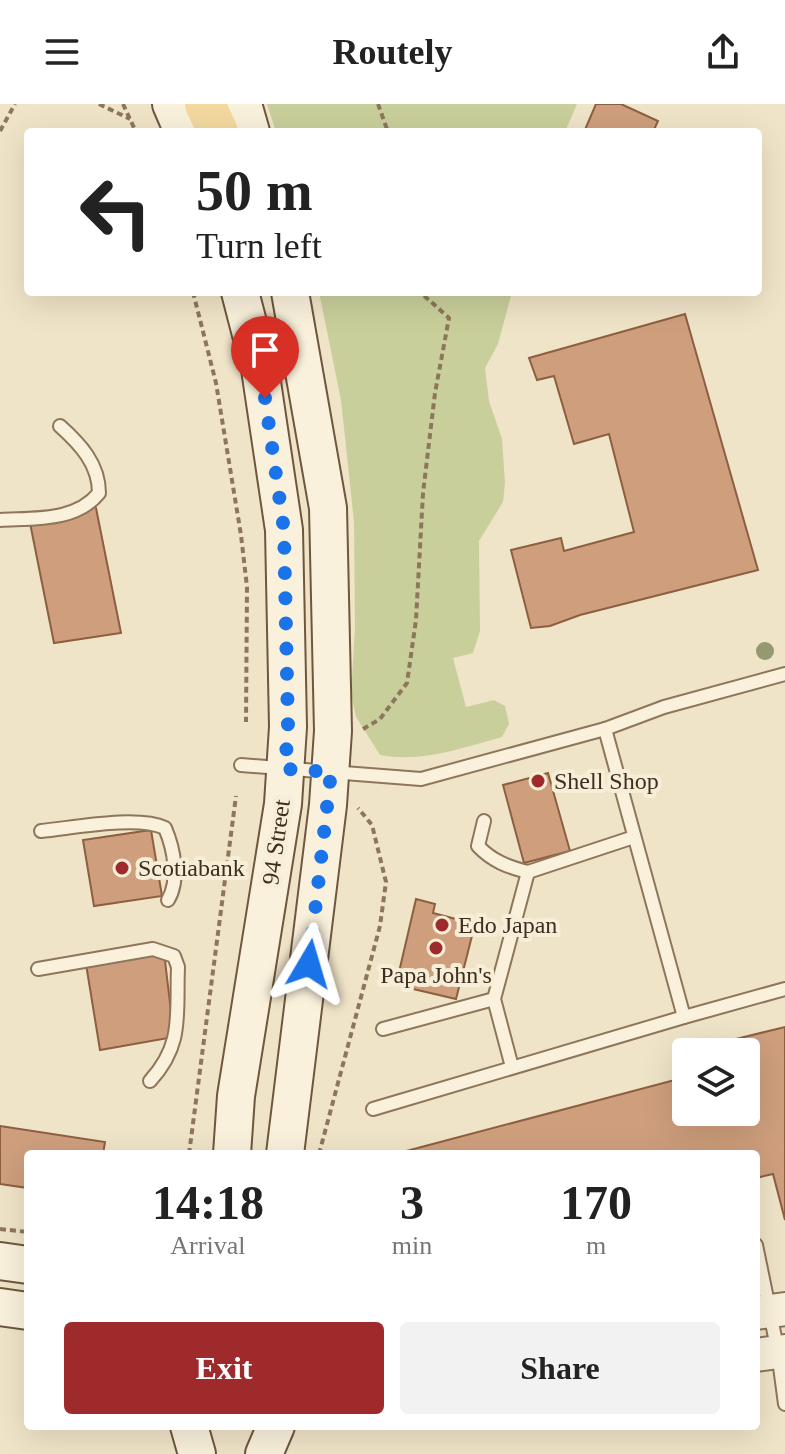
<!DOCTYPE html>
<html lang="en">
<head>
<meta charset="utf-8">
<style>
	body { margin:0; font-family:Georgia,serif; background:#f2f2f2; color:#222; height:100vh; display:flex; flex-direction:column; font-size:30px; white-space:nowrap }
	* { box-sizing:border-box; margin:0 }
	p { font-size:26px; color:#767676 }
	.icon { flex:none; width:44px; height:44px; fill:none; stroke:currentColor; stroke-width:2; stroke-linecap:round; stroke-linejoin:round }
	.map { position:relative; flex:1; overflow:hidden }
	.details { position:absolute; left:24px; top:1046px; width:736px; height:280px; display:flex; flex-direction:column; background:#fff; border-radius:8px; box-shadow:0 8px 32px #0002 }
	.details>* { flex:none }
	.top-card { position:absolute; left:24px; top:24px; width:738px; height:168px; border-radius:8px; box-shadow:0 8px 32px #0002; background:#fff; color:#222; overflow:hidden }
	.controls { position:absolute; left:672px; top:934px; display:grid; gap:16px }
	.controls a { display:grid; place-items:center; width:88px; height:88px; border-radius:8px; background:#fff; box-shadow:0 8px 32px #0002; font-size:40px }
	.pin { position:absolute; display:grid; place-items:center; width:68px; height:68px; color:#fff; margin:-82px -34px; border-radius:50% 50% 50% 0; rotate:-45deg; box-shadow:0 0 8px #0007 }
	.pin .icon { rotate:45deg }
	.me { position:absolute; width:88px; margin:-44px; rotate:7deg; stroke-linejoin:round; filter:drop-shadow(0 0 6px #0008) }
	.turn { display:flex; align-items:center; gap:28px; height:168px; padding:0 40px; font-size:36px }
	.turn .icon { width:104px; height:104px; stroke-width:2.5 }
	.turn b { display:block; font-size:56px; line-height:68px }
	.eta { display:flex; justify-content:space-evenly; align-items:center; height:136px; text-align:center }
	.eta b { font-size:48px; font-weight:700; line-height:56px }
	.primary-button { display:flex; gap:16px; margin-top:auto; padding:16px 40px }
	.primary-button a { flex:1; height:92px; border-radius:8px; background:#9e2a2b; color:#fff; font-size:32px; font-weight:700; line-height:92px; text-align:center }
	.primary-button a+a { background:#f2f2f2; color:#222 }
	header { display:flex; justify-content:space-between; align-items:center; height:104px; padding:0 40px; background:#fff; font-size:36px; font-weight:700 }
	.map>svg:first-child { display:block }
</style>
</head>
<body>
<header><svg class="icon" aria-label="menu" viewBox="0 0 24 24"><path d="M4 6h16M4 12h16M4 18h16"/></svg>Routely<svg class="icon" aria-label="share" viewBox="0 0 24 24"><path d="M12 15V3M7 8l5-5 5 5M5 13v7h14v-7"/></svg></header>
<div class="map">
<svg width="785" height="1350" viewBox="0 0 785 1350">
	<rect width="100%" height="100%" fill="#f0e4c8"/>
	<!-- green -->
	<g fill="#c9cf9b">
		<path d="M267,0h310l-12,28h-289z"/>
		<path d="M319,188h193l-14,52 -13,24 4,33 13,38 3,44 -2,19 -24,39 1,90 -7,22 -20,5 13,49 28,-7 11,6 4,18 -7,13c-41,11 -79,26 -122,18l-24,-38 -5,-23 4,-66 -1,-106 -13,-122z"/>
	</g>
	<!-- building -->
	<g fill="#cf9f7d" stroke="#8d5f41" stroke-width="2">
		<path d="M596,0h25l37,17 -5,11h-69z"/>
		<path d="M685,210l73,256 -178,45 -30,11 -19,2 -20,-78 50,-12 3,13 70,-19 -25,-98 -35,10 -20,-68 -17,4 -8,-22z"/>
		<path d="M93,401l3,3 25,125 -67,10 -24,-120z"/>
		<path d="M548,669l22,78 -46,12 -21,-78z"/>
		<path d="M151,726l11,66 -68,10 -11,-66z"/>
		<path d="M416,795l19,5 -2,9 42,11 -19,75 -60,-14z"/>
		<path d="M164,848l10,85 -74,13 -14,-86z"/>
		<path d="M785,923v193l-12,-46 -17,4v-24h-361l291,-77v35h60v-60h-6l-4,-13z"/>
		<path d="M0,1022l105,16 -2,12h-75v34l-28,-4z"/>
	</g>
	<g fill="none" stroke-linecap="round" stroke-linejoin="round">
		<!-- service casing -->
		<g stroke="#8d765c" stroke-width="16">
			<g id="service">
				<path d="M0,416c33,-2 76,2 99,-27 0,-29 -19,-49 -39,-67"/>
				<path d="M241,661l180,14 184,-50 59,-22 121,-33"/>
				<path d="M484,717l-6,25c14,15 30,21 50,26"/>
				<path d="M41,727c32,-3 96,-16 124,-3 9,21 15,52 3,72"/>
				<path d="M38,865l115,-20 21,7 4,11c-2,47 6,77 -28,114"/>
				<path d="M684,913l101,-28"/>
				<path d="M383,925l111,-30"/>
				<path d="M512,963l-18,-68 34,-127 106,-35"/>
				<path d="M373,1005l311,-92 -79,-288"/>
				<path d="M756,1141l22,107 7,52"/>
			</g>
		</g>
		<!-- tertiary casing -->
		<g stroke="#8d765c" stroke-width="36">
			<g id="tertiary">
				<path d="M756,1209l29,-4"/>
				<path d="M756,1251l29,-4"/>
			</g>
		</g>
		<!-- secondary casing -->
		<g stroke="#6f573f" stroke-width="40">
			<g id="secondary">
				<path d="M171,0l12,28"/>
				<path d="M243,0l8,28"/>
				<path d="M232,1050l4,-58 47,-292 5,-77 -4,-197 -24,-161 -20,-77"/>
				<path d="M285,1050l43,-349 5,-74 -5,-223 -38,-216"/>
				<path d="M0,1157l28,4"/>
				<path d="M0,1203l28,4"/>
				<path d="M189,1322l8,28"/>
				<path d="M264,1350l12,-28"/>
			</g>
		</g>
		<!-- primary casing -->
		<g stroke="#5b4430" stroke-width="44">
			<path id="primary" d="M205,0l13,28"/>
		</g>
		<!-- path -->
		<g stroke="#8d765c" stroke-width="4" stroke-dasharray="6 4" stroke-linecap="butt">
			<path d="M99,0l31,15"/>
			<path d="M123,0l13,28"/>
			<path d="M378,0l10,28"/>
			<path d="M0,27l15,-27"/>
			<path d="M193,188l23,91 25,152 6,52 -1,135"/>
			<path d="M363,625l17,-10 27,-36 9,-63 7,-127 12,-100 14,-75 -29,-26"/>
			<path d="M189,1050l47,-358"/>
			<path d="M319,1050l61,-228 6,-44 -14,-57 -14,-17"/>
			<path d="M0,1125l28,3"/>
		</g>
		<!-- service -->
		<use href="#service" stroke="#faf1dc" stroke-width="12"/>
		<!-- tertiary -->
		<use href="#tertiary" stroke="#faf1dc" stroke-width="32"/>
		<!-- secondary -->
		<use href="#secondary" stroke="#faf1dc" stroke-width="36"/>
		<!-- primary -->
		<use href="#primary" stroke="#f3d9a0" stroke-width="40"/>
	</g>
	<!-- trees -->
	<circle fill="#96986f" cx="765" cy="547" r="9"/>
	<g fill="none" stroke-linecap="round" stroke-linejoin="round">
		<!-- route -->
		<path stroke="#1a73e8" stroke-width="14" stroke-dasharray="0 25.2" d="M265,294l19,132 4,197 -3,42 46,3 -22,192"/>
	</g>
	<!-- markers -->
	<g fill="#9e2a2b" stroke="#f7eed8" stroke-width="3">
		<circle cx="538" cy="677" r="8"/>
		<circle cx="122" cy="764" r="8"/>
		<circle cx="442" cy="821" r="8"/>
		<circle cx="436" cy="844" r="8"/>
	</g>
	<g text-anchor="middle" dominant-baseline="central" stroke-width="8" stroke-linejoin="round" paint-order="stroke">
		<!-- poi labels -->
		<g font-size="24" fill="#3d2e20" stroke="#f7eed8" text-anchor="start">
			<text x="554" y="677">Shell Shop</text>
			<text x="138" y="764">Scotiabank</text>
			<text x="458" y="821">Edo Japan</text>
			<text x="436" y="871" text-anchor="middle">Papa John's</text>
		</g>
		<!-- street labels -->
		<g font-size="24" fill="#3d2e20" stroke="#f7eed8">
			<text transform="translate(276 738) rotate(-82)">94 Street</text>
		</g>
	</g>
</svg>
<div class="controls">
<a><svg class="icon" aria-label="layers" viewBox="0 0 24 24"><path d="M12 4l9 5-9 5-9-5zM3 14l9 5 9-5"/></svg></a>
</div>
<div class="pin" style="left:265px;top:294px;background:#d93025"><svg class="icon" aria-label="arrive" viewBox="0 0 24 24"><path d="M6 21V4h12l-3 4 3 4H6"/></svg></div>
<svg class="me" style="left:309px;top:860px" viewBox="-20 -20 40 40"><path d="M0-17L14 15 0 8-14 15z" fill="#1a73e8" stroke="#fff" stroke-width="4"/></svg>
<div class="top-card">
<div class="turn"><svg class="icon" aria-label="left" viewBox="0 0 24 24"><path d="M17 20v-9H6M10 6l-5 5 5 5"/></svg><div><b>50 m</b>Turn left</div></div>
</div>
<section class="details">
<div class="eta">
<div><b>14:18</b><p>Arrival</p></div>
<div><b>3</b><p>min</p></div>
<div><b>170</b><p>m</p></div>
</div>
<div class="primary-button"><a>Exit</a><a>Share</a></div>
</section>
</div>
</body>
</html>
